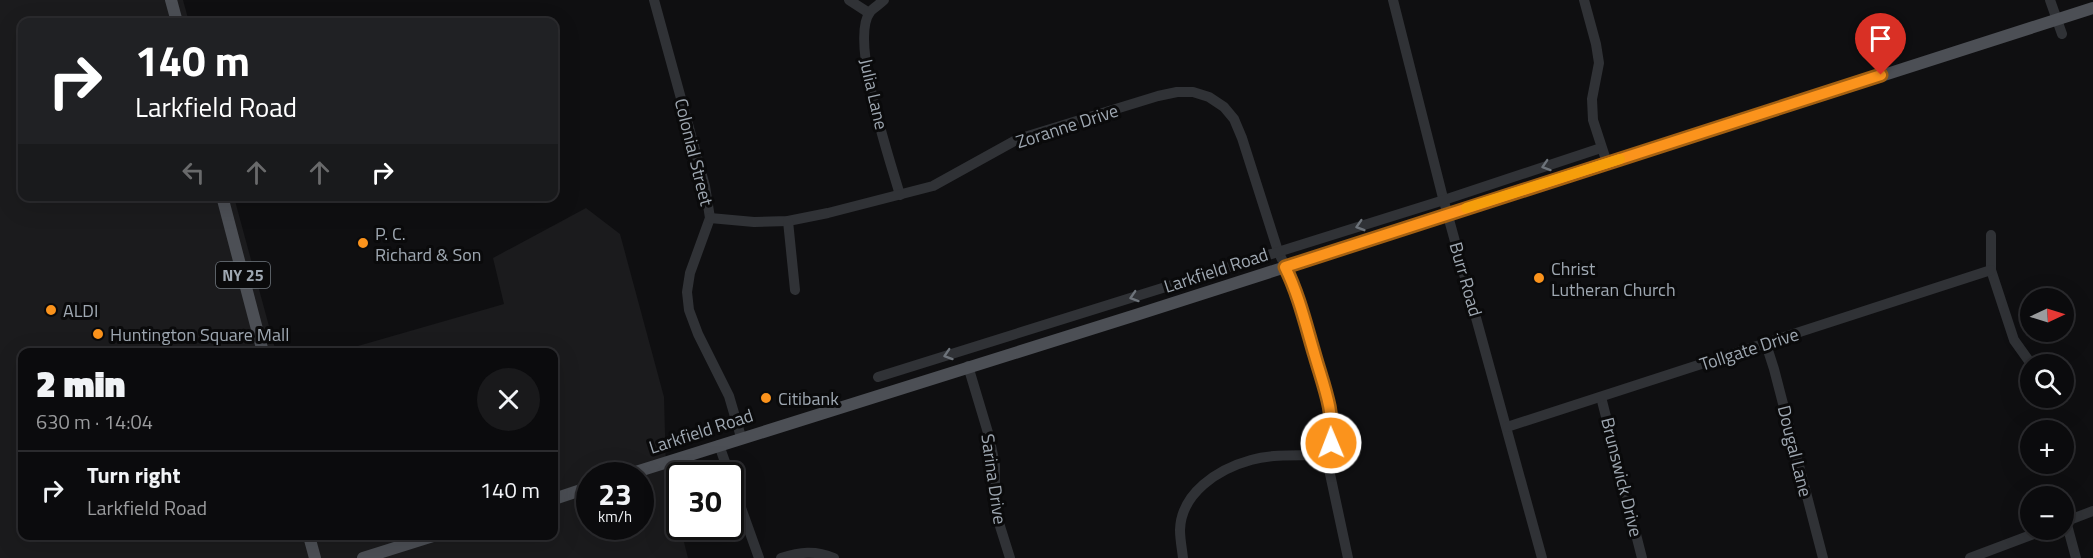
<!DOCTYPE html>
<html lang="en">
<head>
<meta charset="utf-8">
<style>
	body { margin:0; font-family:"Titillium Web",sans-serif; background:#19191b; color:#f1f3f6; height:100vh; display:flex; flex-direction:column; font-size:22px; white-space:nowrap }
	* { box-sizing:border-box; margin:0 }
	p { font-size:20px; color:#9a9b9d }
	.icon { flex:none; width:33px; height:33px; fill:none; stroke:currentColor; stroke-width:2; stroke-linecap:round; stroke-linejoin:round }
	.map { position:relative; flex:1; overflow:hidden }
	.sheet { position:absolute; left:18px; top:348px; width:540px; height:192px; display:flex; flex-direction:column; background:#0b0b0d; border-radius:12px; box-shadow:0 6px 24px #0002,0 0 0 2px #2b2b2e }
	.sheet>* { flex:none }
	.banner { position:absolute; left:18px; top:18px; width:540px; height:183px; border-radius:12px; box-shadow:0 6px 24px #0002,0 0 0 2px #2b2b2e; background:#202124; color:#fff; overflow:hidden }
	.needle { width:39px; rotate:86deg }
	.controls { position:absolute; left:2020px; top:288px; display:grid; gap:12px }
	.controls a { display:grid; place-items:center; width:54px; height:54px; border-radius:50%; background:#0b0b0d; box-shadow:0 6px 24px #0002,0 0 0 2px #2b2b2e; font-size:30px }
	.speed { position:absolute; left:576px; top:462px; display:flex; gap:12px; font-size:30px; font-weight:700; text-align:center }
	.speed>* { display:grid; place-content:center; width:78px; height:78px; border-radius:50%; background:#0b0b0d; box-shadow:0 6px 24px #0002,0 0 0 2px #2b2b2e; line-height:1 }
	.speed small { font-size:15px; font-weight:400 }
	.speed .limit { border:3px solid #111; border-radius:9px; background:#fff; color:#111 }
	.pin { position:absolute; display:grid; place-items:center; width:51px; height:51px; color:#fff; margin:-62px -26px; border-radius:50% 50% 50% 0; rotate:-45deg; box-shadow:0 0 6px #0007 }
	.pin .icon { rotate:45deg }
	.me { position:absolute; width:66px; margin:-33px; rotate:359deg; stroke-linejoin:round; filter:drop-shadow(0 0 4px #0008) }
	.turn { display:flex; align-items:center; gap:21px; height:126px; padding:0 18px; font-size:27px }
	.turn .icon { width:78px; height:78px; stroke-width:2.5 }
	.turn b { display:block; font-size:42px; line-height:51px }
	.lanes { display:flex; align-items:center; height:57px; padding:0 18px; background:#0003; justify-content:center; gap:30px; direction:ltr }
	.lanes .off { opacity:.35 }
	.round { display:grid; place-items:center; flex:none; width:63px; height:63px; border-radius:32px; background:#19191b }
	.headline { display:flex; align-items:center; justify-content:space-between; height:102px; padding:0 18px }
	h1 { font-size:36px; font-weight:800; line-height:45px }
	ul { padding:0; list-style:none }
	li { display:flex; align-items:center; gap:18px; height:78px; padding:0 18px; border-top:2px solid #2b2b2e }
	li div { flex:1 }
	li b { display:block; font-size:22px }
	li em { font-style:normal }
	.map>svg:first-child { display:block }
</style>
</head>
<body>
<div class="map">
<svg width="2093" height="558" viewBox="0 0 2093 558">
	<rect width="100%" height="100%" fill="#0f0f11"/>
	<!-- built -->
	<path fill="#1b1b1d" fill-rule="evenodd" d="M0,0h183l6,22h-167v174l212,1 42,155h-254v184h532v-184h-217l167,-48 -11,-46 93,-50 34,26 44,163 2,73 22,88h-688zM590,476h50v50h-50z"/>
	<g fill="none" stroke-linecap="round" stroke-linejoin="round">
		<!-- minor -->
		<g stroke="#303236" stroke-width="10">
			<path d="M654,0l51,186 5,32 -20,55 -3,19 2,18 9,24 31,62 12,41"/>
			<path d="M849,0l20,13"/>
			<path d="M884,0c-4,4 -11,8 -14,12 -21,28 20,148 30,183"/>
			<path d="M1393,0l49,194 100,364"/>
			<path d="M1584,0l12,44 3,19 -7,36 1,21 14,43"/>
			<path d="M2050,0l12,34"/>
			<path d="M710,218l44,4 34,-1 40,-8 105,-27 85,-47 140,-43 19,-4h16l16,5 15,10 10,12 8,19 36,113 17,36 35,122 2,22 -3,24 1,19 18,84"/>
			<path d="M788,221l7,69"/>
			<path d="M1991,235v35l23,70 15,21"/>
			<path d="M1766,344l8,25 49,189"/>
			<path d="M968,366l21,70 6,29v29l4,29 11,35"/>
			<path d="M878,377l566,-177 157,-52"/>
			<path d="M1601,397l41,161"/>
			<path d="M1507,427l484,-157"/>
			<path d="M719,445l11,31"/>
			<path d="M730,477l29,81"/>
			<path d="M2066,521l10,37"/>
			<path d="M2064,522l29,-11"/>
			<path d="M781,558c19,-6 34,-8 53,0"/>
			<path d="M1183,558c-1,-9 -3,-19 -3,-28 1,-37 38,-61 71,-70 24,-7 53,-4 78,-5"/>
			<path d="M1970,558l74,-28"/>
		</g>
		<!-- major -->
		<g stroke="#4c4f55" stroke-width="12">
			<path d="M171,0l6,22"/>
			<path d="M222,196l41,156"/>
			<path d="M623,476l516,-162 954,-306"/>
			<path d="M554,499l36,-12"/>
			<path d="M309,536l6,22"/>
			<path d="M363,558l70,-22"/>
		</g>
	</g>
	<!-- one-way arrows -->
	<defs><path id="oneway-chevron" d="M-2-3.5L2.5 0L-2 3.5" fill="none" stroke-width="1.6" stroke-linecap="round" stroke-linejoin="round" transform="scale(1.5)"/></defs>
	<g stroke="#6d737a">
		<use href="#oneway-chevron" transform="translate(1546 166) rotate(162)"/>
		<use href="#oneway-chevron" transform="translate(1360 226) rotate(163)"/>
		<use href="#oneway-chevron" transform="translate(1134 297) rotate(162)"/>
		<use href="#oneway-chevron" transform="translate(948 355) rotate(162)"/>
	</g>
	<g fill="none" stroke-linecap="round" stroke-linejoin="round">
		<!-- route casing -->
		<g stroke="#a36012" stroke-width="15">
			<path id="route" d="M1331,443c4,-30 -8,-59 -16,-87 -9,-30 -16,-61 -30,-89l596,-192"/>
		</g>
		<!-- route -->
		<use href="#route" stroke="#fb931c" stroke-width="10"/>
		<!-- slow -->
		<path stroke="#f59e0b" stroke-width="10" d="M1466,208l154,-49"/>
	</g>
	<!-- markers -->
	<g fill="#fb931c" stroke="#0a0a0b" stroke-width="2">
		<circle cx="363" cy="243" r="6"/>
		<circle cx="1539" cy="278" r="6"/>
		<circle cx="51" cy="310" r="6"/>
		<circle cx="98" cy="334" r="6"/>
		<circle cx="766" cy="398" r="6"/>
	</g>
	<g text-anchor="middle" dominant-baseline="central" stroke-width="6" stroke-linejoin="round" paint-order="stroke">
		<!-- shield labels -->
		<rect fill="#0a0a0b" stroke="#727980" stroke-width="1.5" x="216" y="262" width="54" height="26" rx="4.5"/>
		<g font-size="16" font-weight="bold" fill="#9fa8b2">
			<text x="243" y="275">NY 25</text>
		</g>
		<!-- street labels -->
		<g font-size="18" fill="#9fa8b2" stroke="#0a0a0b">
			<text transform="translate(874 94) rotate(77)">Julia Lane</text>
			<text transform="translate(1067 126) rotate(-18)">Zoranne Drive</text>
			<text transform="translate(694 152) rotate(76)">Colonial Street</text>
			<text transform="translate(1216 270) rotate(-18)">Larkfield Road</text>
			<text transform="translate(1466 279) rotate(74)">Burr Road</text>
			<text transform="translate(1749 349) rotate(-18)">Tollgate Drive</text>
			<text transform="translate(701 431) rotate(-18)">Larkfield Road</text>
			<text transform="translate(1795 451) rotate(76)">Dougal Lane</text>
			<text transform="translate(1622 477) rotate(76)">Brunswick Drive</text>
			<text transform="translate(994 479) rotate(82)">Sarina Drive</text>
		</g>
		<!-- poi labels -->
		<g font-size="18" fill="#9fa8b2" stroke="#0a0a0b" text-anchor="start">
			<text x="375" y="233">P. C.<tspan x="375" dy="21">Richard &amp; Son</tspan></text>
			<text x="1551" y="268">Christ<tspan x="1551" dy="21">Lutheran Church</tspan></text>
			<text x="63" y="310">ALDI</text>
			<text x="110" y="334">Huntington Square Mall</text>
			<text x="778" y="398">Citibank</text>
		</g>
	</g>
</svg>
<div class="controls">
<a><svg class="needle" viewBox="-14 -14 28 28"><path d="M0-13l5 13h-10z" fill="#e53935"/><path d="M0 13l5-13h-10z" fill="#9a9b9d"/></svg></a>
<a><svg class="icon" aria-label="search" viewBox="0 0 24 24"><circle cx="10" cy="10" r="6"/><path d="M15 15l6 6"/></svg></a>
<a>+</a>
<a>−</a>
</div>
<div class="speed"><div>23<small>km/h</small></div><div class="limit">30</div></div>
<div class="pin" style="left:1881px;top:75px;background:#d93025"><svg class="icon" aria-label="arrive" viewBox="0 0 24 24"><path d="M6 21V4h12l-3 4 3 4H6"/></svg></div>
<svg class="me" style="left:1331px;top:443px" viewBox="-20 -20 40 40"><circle r="17" fill="#fb931c" stroke="#fff" stroke-width="3"/><path d="M0-11L8 9 0 5-8 9z" fill="#fff"/></svg>
<div class="banner">
<div class="turn"><svg class="icon" aria-label="right" viewBox="0 0 24 24"><path d="M7 20v-9h11M14 6l5 5-5 5"/></svg><div><b>140 m</b>Larkfield Road</div></div>
<div class="lanes"><svg class="icon off" aria-label="left" viewBox="0 0 24 24"><path d="M17 20v-9H6M10 6l-5 5 5 5"/></svg><svg class="icon off" aria-label="ahead" viewBox="0 0 24 24"><path d="M12 20V5M6 11l6-6 6 6"/></svg><svg class="icon off" aria-label="ahead" viewBox="0 0 24 24"><path d="M12 20V5M6 11l6-6 6 6"/></svg><svg class="icon" aria-label="right" viewBox="0 0 24 24"><path d="M7 20v-9h11M14 6l5 5-5 5"/></svg></div>
</div>
<section class="sheet">
<div class="headline"><div><h1>2 min</h1><p>630 m · 14:04</p></div><a class="round"><svg class="icon" aria-label="close" viewBox="0 0 24 24"><path d="M6 6l12 12M18 6L6 18"/></svg></a></div>
<ul>
<li><svg class="icon" aria-label="right" viewBox="0 0 24 24"><path d="M7 20v-9h11M14 6l5 5-5 5"/></svg><div><b>Turn right</b><p>Larkfield Road</p></div><em>140 m</em></li>
</ul>
</section>
</div>
</body>
</html>
